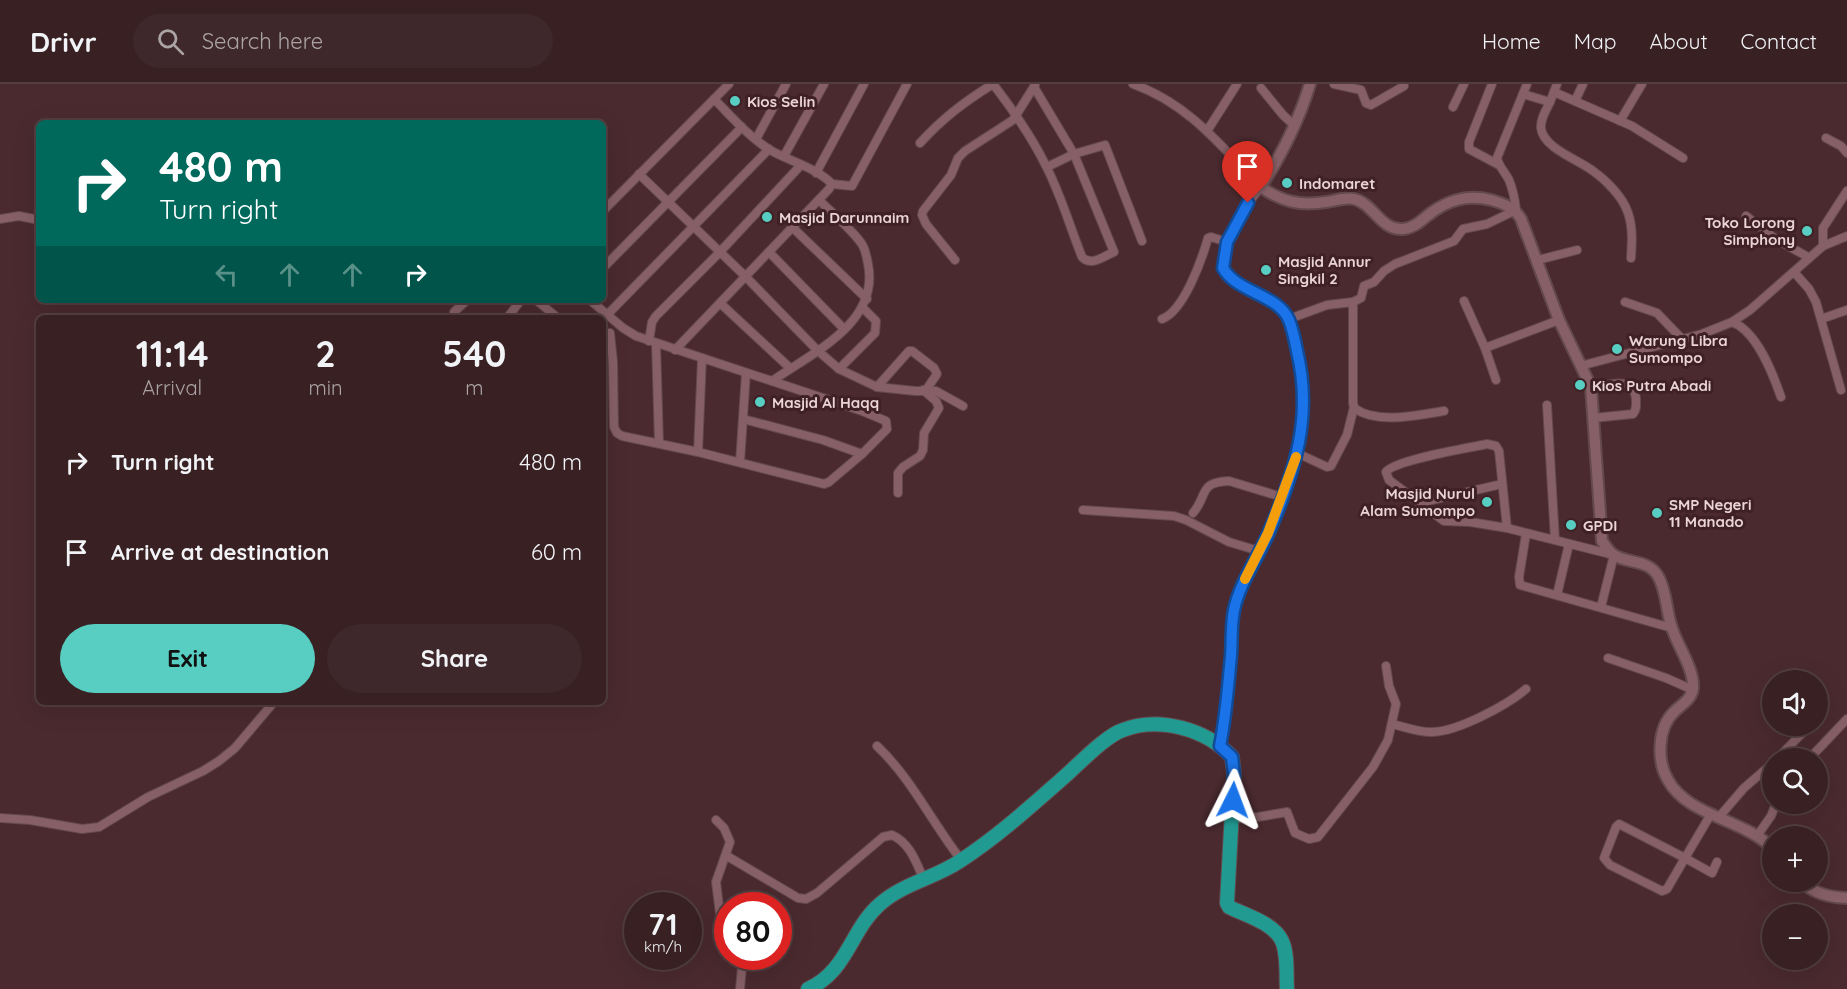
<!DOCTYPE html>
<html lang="en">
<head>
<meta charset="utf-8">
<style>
	body { margin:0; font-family:Quicksand,sans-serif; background:#3f282b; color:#f1f3f6; height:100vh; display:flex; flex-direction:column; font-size:22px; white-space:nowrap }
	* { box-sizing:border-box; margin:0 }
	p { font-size:20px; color:#aba3a6 }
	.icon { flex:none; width:33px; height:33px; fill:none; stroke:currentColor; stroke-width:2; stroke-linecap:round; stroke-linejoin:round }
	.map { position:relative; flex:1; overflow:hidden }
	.panel { position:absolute; left:36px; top:231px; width:570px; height:390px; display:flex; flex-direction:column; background:#382023; border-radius:9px; box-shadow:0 6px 24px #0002,0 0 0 2px #523e41 }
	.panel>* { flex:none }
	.banner { position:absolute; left:36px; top:36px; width:570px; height:183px; border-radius:9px; box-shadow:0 6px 24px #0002,0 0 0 2px #523e41; background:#00695c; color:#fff; overflow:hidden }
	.controls { position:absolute; left:1762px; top:586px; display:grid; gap:12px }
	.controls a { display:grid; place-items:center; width:66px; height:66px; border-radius:50%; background:#382023; box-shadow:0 6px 24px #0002,0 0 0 2px #523e41; font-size:30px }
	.speed { position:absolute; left:624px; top:808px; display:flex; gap:12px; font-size:30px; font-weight:700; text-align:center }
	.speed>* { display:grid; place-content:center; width:78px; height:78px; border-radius:50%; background:#382023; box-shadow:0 6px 24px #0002,0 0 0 2px #523e41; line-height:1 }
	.speed small { font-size:15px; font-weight:400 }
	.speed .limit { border:9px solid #d22; background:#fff; color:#111 }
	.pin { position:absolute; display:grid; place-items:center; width:51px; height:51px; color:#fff; margin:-62px -26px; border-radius:50% 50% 50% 0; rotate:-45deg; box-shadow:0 0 6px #0007 }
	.pin .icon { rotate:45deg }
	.me { position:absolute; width:66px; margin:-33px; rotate:3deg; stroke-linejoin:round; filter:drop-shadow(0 0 4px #0008) }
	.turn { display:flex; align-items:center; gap:21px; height:126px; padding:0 24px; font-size:27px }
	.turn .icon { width:78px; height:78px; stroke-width:2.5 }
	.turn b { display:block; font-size:42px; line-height:51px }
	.lanes { display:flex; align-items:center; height:57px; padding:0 24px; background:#0003; justify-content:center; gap:30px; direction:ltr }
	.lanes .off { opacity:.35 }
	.eta { display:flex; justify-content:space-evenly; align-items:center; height:102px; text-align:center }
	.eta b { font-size:36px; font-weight:700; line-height:42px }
	.action { display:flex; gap:12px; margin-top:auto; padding:12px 24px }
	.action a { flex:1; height:69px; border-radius:36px; background:#57cec1; color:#111; font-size:24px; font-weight:700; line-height:69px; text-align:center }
	.action a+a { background:#3f282b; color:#f1f3f6 }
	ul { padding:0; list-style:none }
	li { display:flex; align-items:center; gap:18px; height:90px; padding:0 24px }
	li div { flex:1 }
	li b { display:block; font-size:22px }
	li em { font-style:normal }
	header { display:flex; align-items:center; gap:36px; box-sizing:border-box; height:84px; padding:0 30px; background:#382023; border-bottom:2px solid #523e41 }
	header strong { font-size:28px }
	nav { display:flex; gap:33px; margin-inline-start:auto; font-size:21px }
	.search { width:420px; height:54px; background:#3f282b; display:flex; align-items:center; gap:15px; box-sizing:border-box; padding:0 21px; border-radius:33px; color:#aba3a6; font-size:22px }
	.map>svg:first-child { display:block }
</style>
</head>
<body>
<header>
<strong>Drivr</strong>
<div class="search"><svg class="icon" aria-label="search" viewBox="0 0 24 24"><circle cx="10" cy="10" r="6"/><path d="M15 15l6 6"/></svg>Search here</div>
<nav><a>Home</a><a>Map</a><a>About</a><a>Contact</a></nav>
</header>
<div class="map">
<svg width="1847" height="905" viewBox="0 0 1847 905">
	<rect width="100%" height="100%" fill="#4a2a2f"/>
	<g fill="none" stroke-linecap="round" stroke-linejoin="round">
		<!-- minor casing -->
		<g stroke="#63484c" stroke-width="10">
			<g id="minor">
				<path d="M993,0c20,26 39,53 53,82 15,29 24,61 36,91 9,10 22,-1 32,-5l-40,-98 -40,-67"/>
				<path d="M1133,0c56,20 88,62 128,103 -18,22 -41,51 -38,81 14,25 56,27 66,52 4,10 6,21 8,31 16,66 -2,120 -28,181 -12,26 -29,50 -35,78 -3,16 -3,34 -4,50 -2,29 -5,58 -10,86"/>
				<path d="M1334,0l27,6 5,13 5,2 33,-19"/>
				<path d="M1492,0l-23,58v7l30,16"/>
				<path d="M1261,4l22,27 12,11"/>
				<path d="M1554,8l78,34 51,32"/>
				<path d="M1523,10l27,8c-4,8 -10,18 -9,26 2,20 38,32 52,43 13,9 30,26 35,42 5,14 4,30 3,45"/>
				<path d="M1575,17l8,-17"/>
				<path d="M1550,18l7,-18"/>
				<path d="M1453,23l11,-23"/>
				<path d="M1620,37l22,-37"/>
				<path d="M1207,47l30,-47"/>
				<path d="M1826,54l15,8 6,7"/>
				<path d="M756,55l30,-55"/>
				<path d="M920,59c23,-25 44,-41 73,-59"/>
				<path d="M784,72l40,-72"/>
				<path d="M1047,83l27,-13 31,-9 37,96"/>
				<path d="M816,89l48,-89"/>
				<path d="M639,90l106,102 72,74 22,19 38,18 38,4h21l27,15"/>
				<path d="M832,100l20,2 55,-102"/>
				<path d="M603,127l126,-127"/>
				<path d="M1746,132l28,22 34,19"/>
				<path d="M0,135l19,-3 20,4"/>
				<path d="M792,143l75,72"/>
				<path d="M1823,162v-18l24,-37"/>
				<path d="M769,168l75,77"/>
				<path d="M955,176l-29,-36 -4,-9 1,-4 28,-36 7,-17 7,-7 48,-31 22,-35"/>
				<path d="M1538,176l39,-10"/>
				<path d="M603,184l139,-141"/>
				<path d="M1794,188l15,17 7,13 25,88"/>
				<path d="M536,216l22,18"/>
				<path d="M590,216l33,28 13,8 226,75 24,10 1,8 -25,25 -33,28 -5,2 -126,-32 -76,-16 -5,-3 -3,-6 -1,-65 -3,-29"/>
				<path d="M1464,217l21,47 74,-28"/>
				<path d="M1353,218l8,-4 3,-12 10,-4 10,-11 11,-7 59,-23 9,-12 24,-5 29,-14c-1,-10 -3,-20 -7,-30 -4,-8 -10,-13 -12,-22l30,-74"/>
				<path d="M1625,218l32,11 25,26"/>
				<path d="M720,219l70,65"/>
				<path d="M607,231l162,-166"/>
				<path d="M456,234l-2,-3v-3l13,-12"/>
				<path d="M507,234l14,-18"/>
				<path d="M1162,235c22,-8 40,-60 46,-81l3,-1 16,5"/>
				<path d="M1289,235l38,-14 26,-3v101l1,5c24,17 64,7 90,3"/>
				<path d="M1821,235l26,-9"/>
				<path d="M1732,238c25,9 41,52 49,75"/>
				<path d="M649,257l3,-19 4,-6 63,-63 82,-88"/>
				<path d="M656,260l3,99"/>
				<path d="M1485,264l11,32"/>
				<path d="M675,266l154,-161 3,-5c-15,-16 -43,-23 -62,-34 -21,-13 -39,-34 -56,-51"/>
				<path d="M1580,282l122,-32 30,-12 18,-12 73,-64 24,-10"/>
				<path d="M839,285l36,-36 1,-12 -13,-13"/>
				<path d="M772,297c40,-28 108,-58 96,-117 -1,-5 -2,-12 -5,-18 -7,-13 -32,-34 -44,-46"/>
				<path d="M877,303l32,-36h3l22,17 3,6 -11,16"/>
				<path d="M1591,304c17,-3 43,-13 45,11 0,6 1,10 -3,15l-40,4"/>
				<path d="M1547,321l8,135"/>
				<path d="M743,335l80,21 39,14"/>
				<path d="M698,368l4,-94"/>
				<path d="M1297,369l30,14 4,-1 16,-31 7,-28"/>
				<path d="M740,378l6,-89"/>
				<path d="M898,409v-20l5,-6 17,-11 3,-6 1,-17 15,-25 -3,-7 -13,-11"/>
				<path d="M1419,419l83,-19"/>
				<path d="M1083,426l91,6 12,4 43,22 30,9"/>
				<path d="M1193,429c15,-17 5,-31 36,-32l53,16"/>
				<path d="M1507,444l-8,-77 -3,-5 -9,-2c-18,4 -93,16 -101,28l3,8 55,41 26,1 37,6 107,27 -13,52"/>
				<path d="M1526,450l-7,43 1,8 152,43"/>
				<path d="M1557,511l12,-51"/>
				<path d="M1608,574l58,20 27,12"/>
				<path d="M1818,632l6,-6"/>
				<path d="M1392,640c13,3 28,9 41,8 26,-1 74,-27 93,-43"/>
				<path d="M877,662c35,33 55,77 85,115"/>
				<path d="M1777,675l32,-33"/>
				<path d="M1809,675l38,-40"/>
				<path d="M1711,730l-26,44 -66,-34 -3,3 -12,31 6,7 52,26 5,-2 18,-31 27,15 5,-11"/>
				<path d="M1719,733l25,-29 29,-25"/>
				<path d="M0,734l30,2 52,9 17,-2 49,-30 55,-26 16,-10 16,-13 39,-46"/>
				<path d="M1231,735l27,-2 29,-5 8,21 14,6 9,-2 55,-70 15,-27 8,-36 -7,-18 -3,-20"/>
				<path d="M716,736l8,8 6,14 -14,40 4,32 8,16"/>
				<path d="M1757,752l14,-20 5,-12"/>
				<path d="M727,772l71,42 8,1 11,-6 66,-56 9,-2c18,8 24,27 32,45"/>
				<path d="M740,905l2,-22 -2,-10"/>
			</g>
		</g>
		<!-- tertiary casing -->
		<g stroke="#63484c" stroke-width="14">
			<g id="tertiary">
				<path d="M1310,0c-11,37 -28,70 -49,103 21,15 39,19 65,15 9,-1 19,-5 28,-3 19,4 27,32 49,30 10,-1 17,-7 24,-13 20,-16 40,-22 64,-16 12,3 24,8 30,19l38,101 32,67 11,154c3,4 7,11 12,14 14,9 34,4 44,21 9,15 8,36 14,52 6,19 22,40 21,60 -1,11 -12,17 -19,24 -17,16 -17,50 -6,68 20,37 77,39 105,69"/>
				<path d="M1801,798c15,12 27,15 46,16"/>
			</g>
		</g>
		<!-- trunk casing -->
		<g stroke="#63484c" stroke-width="16">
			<path id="trunk" d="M808,905c40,-18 42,-59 72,-85 24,-21 55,-26 80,-43 37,-24 70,-54 103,-83 15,-13 42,-42 60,-48 36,-14 83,-1 109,27l2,17 -7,129 2,4c16,8 45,16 53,34 6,13 4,33 5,48"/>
		</g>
		<!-- minor -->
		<use href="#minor" stroke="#866066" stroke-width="8"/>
		<!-- tertiary -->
		<use href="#tertiary" stroke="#866066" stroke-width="10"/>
		<!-- trunk -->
		<use href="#trunk" stroke="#219a92" stroke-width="14"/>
	</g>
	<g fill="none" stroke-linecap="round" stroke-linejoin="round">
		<!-- route casing -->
		<g stroke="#114b97" stroke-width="15">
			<path id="route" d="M1233,716l1,-26 -2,-17 -12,-11c6,-30 8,-60 11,-90 1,-15 0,-31 3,-46 6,-28 24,-52 35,-78 26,-61 44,-115 28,-181 -2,-10 -4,-21 -8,-31 -11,-26 -52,-27 -66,-52l4,-26 21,-39"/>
		</g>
		<!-- route -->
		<use href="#route" stroke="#1a73e8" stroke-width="10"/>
		<!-- slow -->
		<path stroke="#f59e0b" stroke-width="10" d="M1245,495l23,-46 28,-76"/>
	</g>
	<!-- markers -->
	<g fill="#57cec1" stroke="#3f2025" stroke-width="2">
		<circle cx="735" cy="17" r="6"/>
		<circle cx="1287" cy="99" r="6"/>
		<circle cx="767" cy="133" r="6"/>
		<circle cx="1807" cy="147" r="6"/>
		<circle cx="1266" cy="186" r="6"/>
		<circle cx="1617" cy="265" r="6"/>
		<circle cx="1580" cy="301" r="6"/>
		<circle cx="760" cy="318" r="6"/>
		<circle cx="1487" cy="418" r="6"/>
		<circle cx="1657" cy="429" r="6"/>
		<circle cx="1571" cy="441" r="6"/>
	</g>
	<g text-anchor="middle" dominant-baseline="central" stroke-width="6" stroke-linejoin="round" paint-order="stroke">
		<!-- poi labels -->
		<g font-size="15" font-weight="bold" fill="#ead4d6" stroke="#3f2025" text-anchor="start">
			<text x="747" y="17">Kios Selin</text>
			<text x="1299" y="99">Indomaret</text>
			<text x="779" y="133">Masjid Darunnaim</text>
			<text x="1795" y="138" text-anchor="end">Toko Lorong<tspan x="1795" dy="17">Simphony</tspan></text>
			<text x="1278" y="177">Masjid Annur<tspan x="1278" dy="17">Singkil 2</tspan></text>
			<text x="1629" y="256">Warung Libra<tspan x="1629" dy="17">Sumompo</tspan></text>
			<text x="1592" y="301">Kios Putra Abadi</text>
			<text x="772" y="318">Masjid Al Haqq</text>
			<text x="1475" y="409" text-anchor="end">Masjid Nurul<tspan x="1475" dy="17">Alam Sumompo</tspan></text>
			<text x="1669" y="420">SMP Negeri<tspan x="1669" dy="17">11 Manado</tspan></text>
			<text x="1583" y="441">GPDI</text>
		</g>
	</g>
</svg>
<div class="controls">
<a><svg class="icon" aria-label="sound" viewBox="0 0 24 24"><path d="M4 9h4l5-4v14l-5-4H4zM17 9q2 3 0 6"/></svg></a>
<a><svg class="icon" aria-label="search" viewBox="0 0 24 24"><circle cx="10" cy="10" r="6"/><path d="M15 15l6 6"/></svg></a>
<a>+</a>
<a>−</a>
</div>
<div class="speed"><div>71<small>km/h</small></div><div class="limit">80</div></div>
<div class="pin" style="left:1248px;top:119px;background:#d93025"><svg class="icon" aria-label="arrive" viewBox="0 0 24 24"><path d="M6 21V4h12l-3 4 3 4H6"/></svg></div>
<svg class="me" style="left:1233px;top:716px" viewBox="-20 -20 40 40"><path d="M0-17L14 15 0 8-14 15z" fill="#1a73e8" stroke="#fff" stroke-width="4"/></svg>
<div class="banner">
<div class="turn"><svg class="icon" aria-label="right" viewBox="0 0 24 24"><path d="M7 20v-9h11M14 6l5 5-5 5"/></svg><div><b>480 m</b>Turn right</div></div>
<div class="lanes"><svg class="icon off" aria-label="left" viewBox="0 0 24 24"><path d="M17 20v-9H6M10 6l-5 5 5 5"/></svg><svg class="icon off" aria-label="ahead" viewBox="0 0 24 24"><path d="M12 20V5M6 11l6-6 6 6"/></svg><svg class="icon off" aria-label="ahead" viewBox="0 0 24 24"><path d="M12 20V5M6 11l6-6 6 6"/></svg><svg class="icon" aria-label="right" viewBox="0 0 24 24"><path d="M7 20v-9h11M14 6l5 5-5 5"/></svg></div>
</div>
<section class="panel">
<div class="eta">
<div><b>11:14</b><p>Arrival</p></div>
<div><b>2</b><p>min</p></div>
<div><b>540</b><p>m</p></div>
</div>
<ul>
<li><svg class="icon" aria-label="right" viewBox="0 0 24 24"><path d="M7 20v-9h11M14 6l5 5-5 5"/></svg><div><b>Turn right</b></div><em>480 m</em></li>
<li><svg class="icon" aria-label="arrive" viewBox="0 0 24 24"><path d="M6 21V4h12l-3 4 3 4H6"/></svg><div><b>Arrive at destination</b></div><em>60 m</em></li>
</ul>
<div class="action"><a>Exit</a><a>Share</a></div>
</section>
</div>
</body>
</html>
